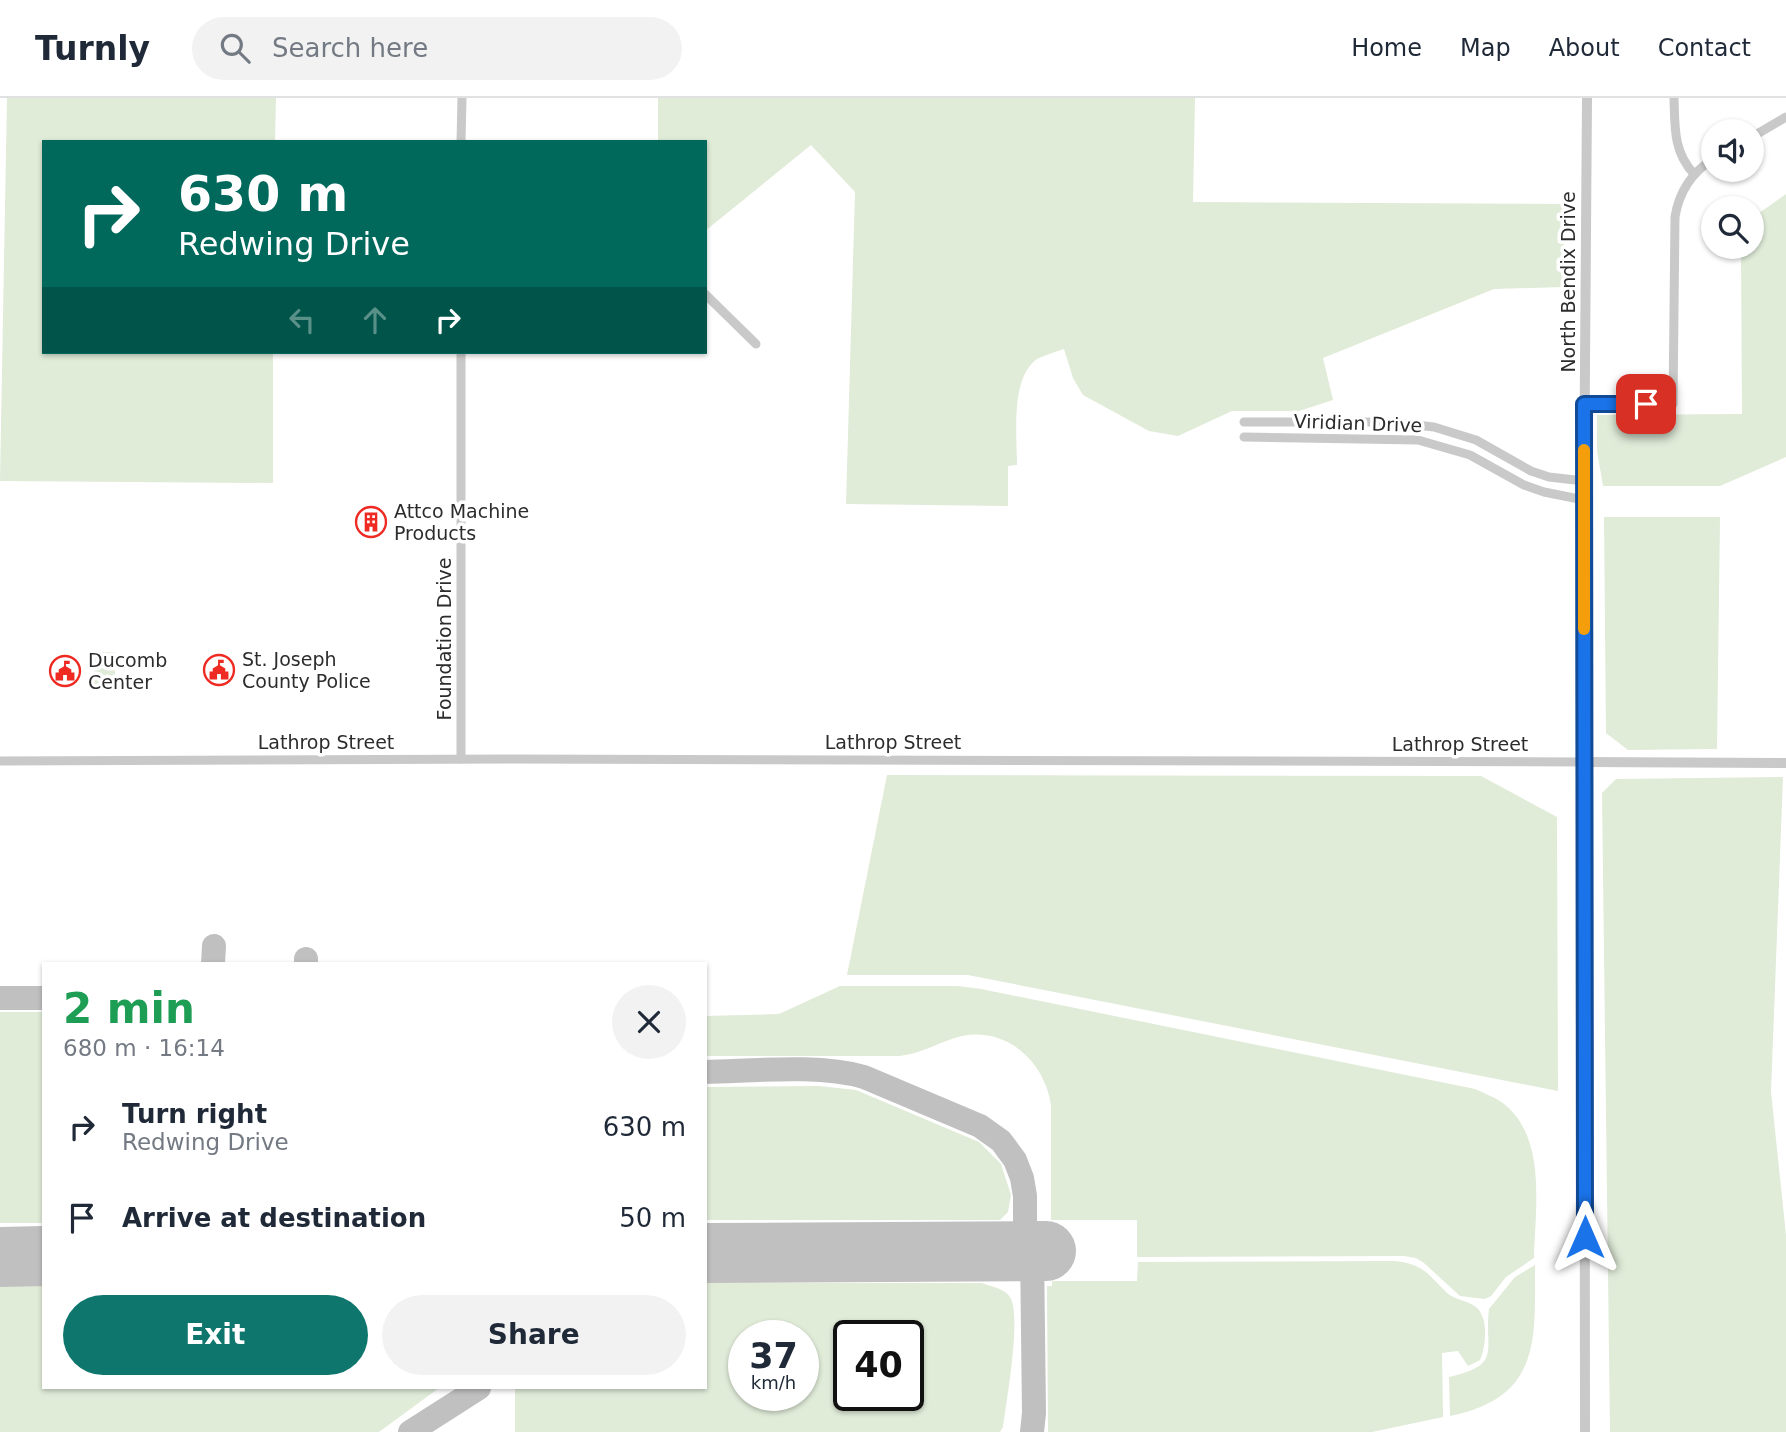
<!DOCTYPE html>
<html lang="en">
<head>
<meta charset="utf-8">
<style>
	body { margin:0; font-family:"DejaVu Sans",sans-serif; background:#f2f2f3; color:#1f2937; height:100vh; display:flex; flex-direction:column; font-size:26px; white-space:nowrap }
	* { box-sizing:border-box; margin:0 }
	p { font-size:23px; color:#747a83 }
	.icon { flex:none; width:38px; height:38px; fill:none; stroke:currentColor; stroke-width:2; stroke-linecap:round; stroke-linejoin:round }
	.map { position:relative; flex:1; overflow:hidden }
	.panel { position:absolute; left:42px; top:864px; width:665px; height:427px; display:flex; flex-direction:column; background:#fff; border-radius:0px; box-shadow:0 2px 5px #0004 }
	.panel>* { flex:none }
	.top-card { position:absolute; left:42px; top:42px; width:665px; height:214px; border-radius:0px; box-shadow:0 2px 5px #0004; background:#00695c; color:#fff; overflow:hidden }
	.controls { position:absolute; left:1701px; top:21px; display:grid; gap:14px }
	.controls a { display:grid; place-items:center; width:63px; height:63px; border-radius:50%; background:#fff; box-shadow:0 2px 5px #0004; font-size:35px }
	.speed { position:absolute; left:728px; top:1222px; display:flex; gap:14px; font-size:35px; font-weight:700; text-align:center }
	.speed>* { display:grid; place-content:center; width:91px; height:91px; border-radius:50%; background:#fff; box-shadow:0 2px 5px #0004; line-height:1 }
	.speed small { font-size:18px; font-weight:400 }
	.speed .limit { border:4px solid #111; border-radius:10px; background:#fff; color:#111 }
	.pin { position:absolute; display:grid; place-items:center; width:60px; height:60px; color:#fff; margin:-30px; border-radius:14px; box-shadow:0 4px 10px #0006 }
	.me { position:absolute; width:77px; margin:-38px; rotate:0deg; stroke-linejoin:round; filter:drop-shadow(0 0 5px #0008) }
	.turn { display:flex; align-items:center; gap:24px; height:147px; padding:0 21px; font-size:32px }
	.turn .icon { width:91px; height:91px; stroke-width:2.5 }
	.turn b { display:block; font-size:49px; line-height:60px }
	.lanes { display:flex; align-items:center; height:66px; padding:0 21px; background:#0003; justify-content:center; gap:35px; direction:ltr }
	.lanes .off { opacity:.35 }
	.round { display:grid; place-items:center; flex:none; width:74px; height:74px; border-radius:37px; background:#f2f2f3 }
	.head { display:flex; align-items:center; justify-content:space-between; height:119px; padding:0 21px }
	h1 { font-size:42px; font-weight:600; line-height:52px; color:#1e9e55 }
	.primary-button { display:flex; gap:14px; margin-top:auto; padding:14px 21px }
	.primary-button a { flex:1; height:80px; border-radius:42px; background:#0f766e; color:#fff; font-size:28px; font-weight:600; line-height:80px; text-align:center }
	.primary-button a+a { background:#f2f2f3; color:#1f2937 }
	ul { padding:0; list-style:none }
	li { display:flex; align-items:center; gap:21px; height:91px; padding:0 21px }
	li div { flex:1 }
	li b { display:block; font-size:26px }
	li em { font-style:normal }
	header { display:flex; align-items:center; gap:42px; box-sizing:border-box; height:98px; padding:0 35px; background:#fff; border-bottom:2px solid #e0e1e3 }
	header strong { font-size:33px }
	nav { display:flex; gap:38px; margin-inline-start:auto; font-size:24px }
	.search { width:490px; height:63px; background:#f2f2f3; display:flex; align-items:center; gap:18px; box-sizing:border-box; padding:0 24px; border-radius:38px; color:#747a83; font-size:26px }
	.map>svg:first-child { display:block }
</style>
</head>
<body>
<header>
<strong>Turnly</strong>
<div class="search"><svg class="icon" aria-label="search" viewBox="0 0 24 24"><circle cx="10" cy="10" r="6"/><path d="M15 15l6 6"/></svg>Search here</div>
<nav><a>Home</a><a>Map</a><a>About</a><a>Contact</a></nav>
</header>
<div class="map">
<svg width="1786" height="1334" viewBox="0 0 1786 1334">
	<rect width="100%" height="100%" fill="#fff"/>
	<!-- green -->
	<g fill="#e0ebd8" fill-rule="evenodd">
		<path d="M7,0h269l-1,44h-231v210h229v131l-273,-2z"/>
		<path d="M658,0h537l-2,104 372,2 -2,83 -69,2 -171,69 10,42 -34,11h-67l-54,25 -29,-5 -66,-36 -10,-17 -9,-29c-9,3 -19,6 -27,10 -27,19 -20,77 -20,106l-9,1v40l-162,-2 9,-312 -44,-47 -106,86v-89h-47z"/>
		<path d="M1786,96v263l-66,29h-117l-6,-35v-36l145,-1 -1,-167h11v-29z"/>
		<path d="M1604,419h116l-3,232 -89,1 -22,-17z"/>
		<path d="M95,554h20v34h-21z"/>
		<path d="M887,677l594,1 76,41 1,274 -590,-116h-121z"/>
		<path d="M1783,679l-12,315 15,143v197h-176l-8,-639 14,-14z"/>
		<path d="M840,888h118l23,3 494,100c8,4 17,7 25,12 48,33 35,107 34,157l-28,19 -15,19 -6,3 -25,-3 -36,-33 -8,-5 -12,-2 -267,1v-37h-86v-115c-6,-43 -44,-78 -89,-69 -22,5 -40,18 -63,20h-194v-40l74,-2z"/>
		<rect x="0" y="914" width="44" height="211"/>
		<path d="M818,988l38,4 123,52 22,22 10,31 -3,17 -8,8h-295v-133z"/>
		<path d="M1395,1163c28,3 33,13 51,31 10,9 21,8 30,15 13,11 10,39 4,53l-12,6 -10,-15 -16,2 1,64 -71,15h-324l-1,-146h5v-5h85l1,-19z"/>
		<path d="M1535,1167c0,76 6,132 -85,151l-1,-39c54,-12 35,-26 40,-68l26,-32z"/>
		<path d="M705,1185h276c9,3 23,5 29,14 12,19 -4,105 -7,130l-3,5h-485v-44h190zM744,1237h59v60h-59zM849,1237h59v60h-59z"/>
		<path d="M0,1187h44v103h395l-60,44h-379z"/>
	</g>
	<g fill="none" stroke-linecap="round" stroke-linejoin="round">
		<!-- taxiway -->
		<g stroke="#c0c0c0" stroke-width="24">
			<path d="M213,866l1,-18"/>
			<path d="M306,866v-5"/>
			<path d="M0,900h44"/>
			<path d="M705,974c49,-1 113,-8 159,5l116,49 21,15 14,19 7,18 3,18v54"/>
			<path d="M410,1334l69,-44"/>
			<path d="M1032,1334l2,-19 -2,-163"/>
		</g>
		<!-- runway -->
		<g stroke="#c0c0c0" stroke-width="60">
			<path d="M705,1155l341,-2"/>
			<path d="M0,1159l44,-1"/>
		</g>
		<!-- minor -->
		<g stroke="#c9c9c9" stroke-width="9">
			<path d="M1674,0c1,29 -1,53 20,76"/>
			<path d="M1752,39l34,-20"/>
			<path d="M461,44l1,-44"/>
			<path d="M705,196l51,50"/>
			<path d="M1584,306h89l2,-187c4,-25 16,-44 38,-58"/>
			<path d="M1244,324h144l46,5 42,13 55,31 18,6 35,4"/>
			<path d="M1244,339l174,3 52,15 54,30 20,7 40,8"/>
			<path d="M461,661v-407"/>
			<path d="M0,663l512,-2 1073,3"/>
		</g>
		<!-- tertiary -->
		<g stroke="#c9c9c9" stroke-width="10">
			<path d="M1585,664l201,1"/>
			<path d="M1585,1334l-1,-932 3,-402"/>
		</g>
	</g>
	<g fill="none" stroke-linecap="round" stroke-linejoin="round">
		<!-- route casing -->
		<g stroke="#114b97" stroke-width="18">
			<path id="route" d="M1585,1139l-1,-833h62"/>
		</g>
		<!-- route -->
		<use href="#route" stroke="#1a73e8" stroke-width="12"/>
		<!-- slow -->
		<path stroke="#f59e0b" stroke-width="12" d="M1584,352v179"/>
	</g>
	<!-- icons -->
	<defs>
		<g id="building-ring" transform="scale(1.575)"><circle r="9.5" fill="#fff" stroke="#ee2a23" stroke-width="1.5"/><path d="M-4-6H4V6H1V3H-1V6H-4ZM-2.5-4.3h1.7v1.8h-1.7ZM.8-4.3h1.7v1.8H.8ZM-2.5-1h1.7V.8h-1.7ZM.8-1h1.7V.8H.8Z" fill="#ee2a23"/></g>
		<g id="civic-ring" transform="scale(1.575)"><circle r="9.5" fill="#fff" stroke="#ee2a23" stroke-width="1.5"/><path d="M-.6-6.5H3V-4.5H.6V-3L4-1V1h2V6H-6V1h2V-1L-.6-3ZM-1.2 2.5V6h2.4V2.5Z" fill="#ee2a23"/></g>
	</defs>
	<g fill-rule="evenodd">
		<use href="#building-ring" x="371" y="424"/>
		<use href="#civic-ring" x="219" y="572"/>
		<use href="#civic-ring" x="65" y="573"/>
	</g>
	<g text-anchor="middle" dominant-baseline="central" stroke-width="7" stroke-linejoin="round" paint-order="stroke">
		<!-- street labels -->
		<g font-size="19" fill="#2c2c2c" stroke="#fff">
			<text transform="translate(1568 184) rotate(-90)">North Bendix Drive</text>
			<text transform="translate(1358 325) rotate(2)">Viridian Drive</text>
			<text transform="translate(444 541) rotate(-90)">Foundation Drive</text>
			<text x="326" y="644">Lathrop Street</text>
			<text x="893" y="644">Lathrop Street</text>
			<text x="1460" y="646">Lathrop Street</text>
		</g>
		<!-- poi labels -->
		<g font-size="19" fill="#2c2c2c" stroke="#fff" text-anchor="start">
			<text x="394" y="413">Attco Machine<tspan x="394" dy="22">Products</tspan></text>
			<text x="242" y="561">St. Joseph<tspan x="242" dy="22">County Police</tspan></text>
			<text x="88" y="562">Ducomb<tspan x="88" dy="22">Center</tspan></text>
		</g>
	</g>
</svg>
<div class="controls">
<a><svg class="icon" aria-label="sound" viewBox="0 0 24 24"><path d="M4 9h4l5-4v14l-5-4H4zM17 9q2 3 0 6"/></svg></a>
<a><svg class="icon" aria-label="search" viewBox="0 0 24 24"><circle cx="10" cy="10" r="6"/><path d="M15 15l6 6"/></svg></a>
</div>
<div class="speed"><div>37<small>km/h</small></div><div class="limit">40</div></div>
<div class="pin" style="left:1646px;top:306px;background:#d93025"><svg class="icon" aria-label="arrive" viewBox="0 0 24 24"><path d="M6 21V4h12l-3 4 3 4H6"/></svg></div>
<svg class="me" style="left:1585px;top:1139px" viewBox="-20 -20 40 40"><path d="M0-17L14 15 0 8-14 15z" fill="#1a73e8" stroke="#fff" stroke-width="4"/></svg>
<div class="top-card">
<div class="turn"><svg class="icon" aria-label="right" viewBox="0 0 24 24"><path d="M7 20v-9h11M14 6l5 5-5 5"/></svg><div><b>630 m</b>Redwing Drive</div></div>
<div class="lanes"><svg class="icon off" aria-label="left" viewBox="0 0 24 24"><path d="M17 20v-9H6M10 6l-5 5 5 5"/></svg><svg class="icon off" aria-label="ahead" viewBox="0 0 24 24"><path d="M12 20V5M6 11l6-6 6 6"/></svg><svg class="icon" aria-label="right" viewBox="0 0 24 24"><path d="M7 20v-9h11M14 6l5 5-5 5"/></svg></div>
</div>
<section class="panel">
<div class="head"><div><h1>2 min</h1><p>680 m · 16:14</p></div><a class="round"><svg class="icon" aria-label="close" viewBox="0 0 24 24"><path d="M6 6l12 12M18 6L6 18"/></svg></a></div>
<ul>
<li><svg class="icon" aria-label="right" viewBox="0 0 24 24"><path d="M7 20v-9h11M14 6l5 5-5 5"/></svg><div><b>Turn right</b><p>Redwing Drive</p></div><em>630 m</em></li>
<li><svg class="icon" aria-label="arrive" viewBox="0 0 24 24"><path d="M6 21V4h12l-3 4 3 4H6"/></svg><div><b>Arrive at destination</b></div><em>50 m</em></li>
</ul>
<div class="primary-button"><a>Exit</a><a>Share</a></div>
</section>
</div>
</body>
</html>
